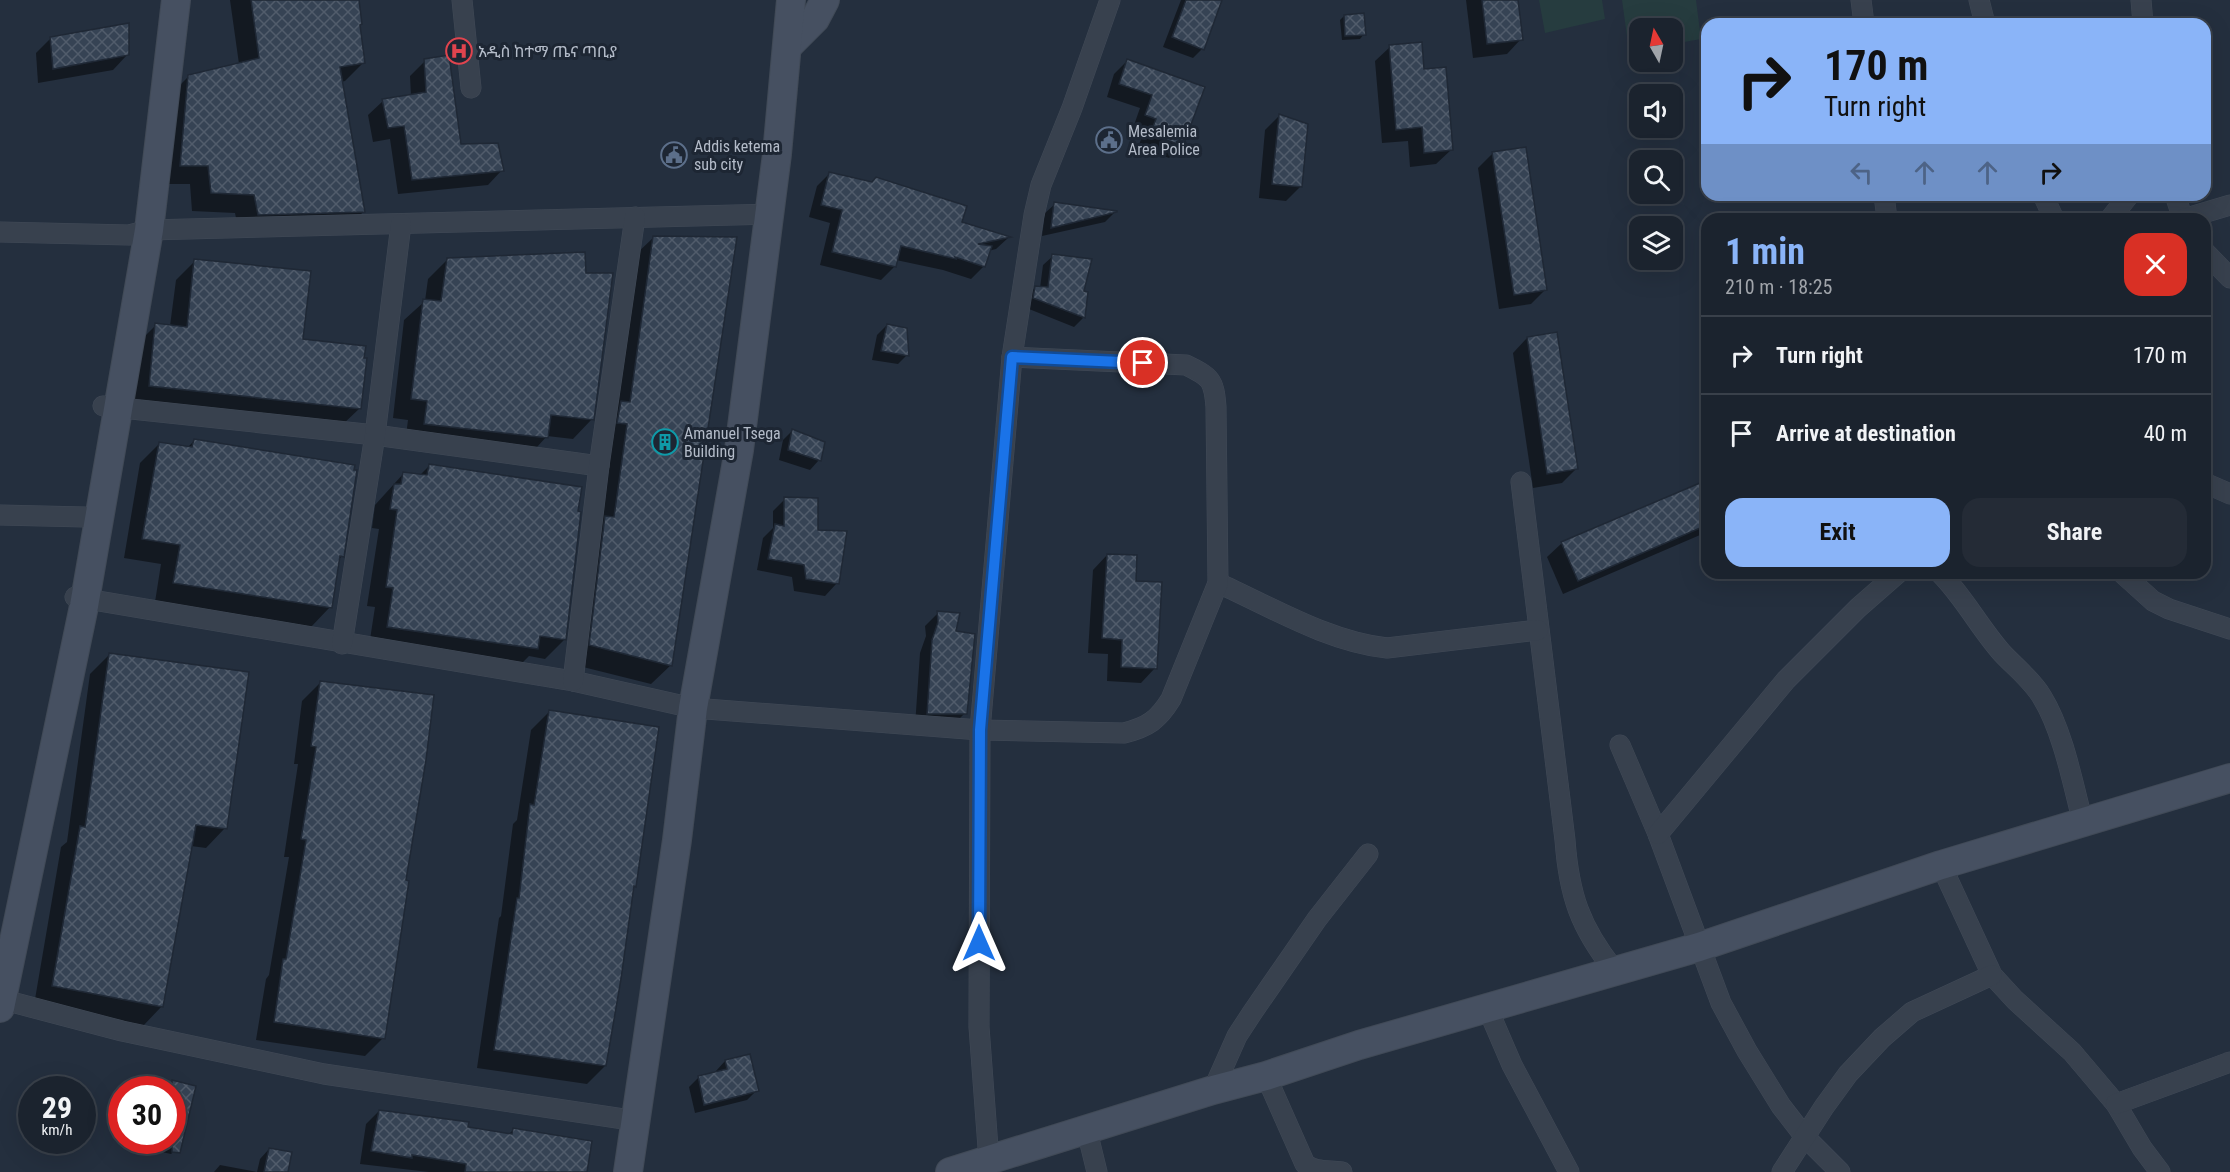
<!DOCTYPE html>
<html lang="en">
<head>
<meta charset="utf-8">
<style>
	body { margin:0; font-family:"Roboto Condensed","Noto Sans Ethiopic",sans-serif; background:#242b36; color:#f1f3f6; height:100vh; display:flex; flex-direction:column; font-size:22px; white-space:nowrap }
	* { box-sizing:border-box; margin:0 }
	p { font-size:20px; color:#a0a4aa }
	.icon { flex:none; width:33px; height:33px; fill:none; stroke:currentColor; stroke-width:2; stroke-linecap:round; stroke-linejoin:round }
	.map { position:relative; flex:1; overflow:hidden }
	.drawer { position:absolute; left:1701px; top:213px; width:510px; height:366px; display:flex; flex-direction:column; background:#1b232e; border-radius:18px; box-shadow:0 6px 24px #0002,0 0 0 2px #39404a }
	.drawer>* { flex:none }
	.top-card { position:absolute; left:1701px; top:18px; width:510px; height:183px; border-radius:18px; box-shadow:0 6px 24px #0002,0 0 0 2px #39404a; background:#8ab4f8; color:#111; overflow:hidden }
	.needle { width:39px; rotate:351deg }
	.buttons { position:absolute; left:1629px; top:18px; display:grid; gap:12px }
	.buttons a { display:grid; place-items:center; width:54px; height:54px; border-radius:12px; background:#1b232e; box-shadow:0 6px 24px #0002,0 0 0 2px #39404a; font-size:30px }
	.speed { position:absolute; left:18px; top:1076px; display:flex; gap:12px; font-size:30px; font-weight:700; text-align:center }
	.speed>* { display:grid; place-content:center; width:78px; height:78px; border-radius:50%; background:#1b232e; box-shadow:0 6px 24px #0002,0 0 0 2px #39404a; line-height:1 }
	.speed small { font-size:15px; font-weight:400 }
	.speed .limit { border:9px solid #d22; background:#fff; color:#111 }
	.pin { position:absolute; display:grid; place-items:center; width:51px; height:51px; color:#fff; margin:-26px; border:3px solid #fff; border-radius:50%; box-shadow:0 2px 6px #0007 }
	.me { position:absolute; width:66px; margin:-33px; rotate:0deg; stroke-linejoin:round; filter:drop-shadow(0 0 4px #0008) }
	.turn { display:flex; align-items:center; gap:21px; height:126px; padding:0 24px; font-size:27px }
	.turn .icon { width:78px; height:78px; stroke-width:2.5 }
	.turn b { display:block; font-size:42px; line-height:51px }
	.lanes { display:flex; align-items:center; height:57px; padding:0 24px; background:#0003; justify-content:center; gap:30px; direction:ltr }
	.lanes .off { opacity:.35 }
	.round { display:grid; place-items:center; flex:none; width:63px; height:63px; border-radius:18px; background:#242b36 }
	.overview { display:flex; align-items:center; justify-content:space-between; height:102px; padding:0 24px }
	h1 { font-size:36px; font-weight:700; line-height:45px; color:#8ab4f8 }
	.action { display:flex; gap:12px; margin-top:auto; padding:12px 24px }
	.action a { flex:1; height:69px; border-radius:18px; background:#8ab4f8; color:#111; font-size:24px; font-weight:700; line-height:69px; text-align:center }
	.action a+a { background:#242b36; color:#f1f3f6 }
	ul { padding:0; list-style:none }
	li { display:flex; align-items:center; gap:18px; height:78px; padding:0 24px; border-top:2px solid #39404a }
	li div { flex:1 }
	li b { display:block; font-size:22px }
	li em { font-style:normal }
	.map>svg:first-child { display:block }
</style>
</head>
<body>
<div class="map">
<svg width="2230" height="1172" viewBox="0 0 2230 1172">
	<defs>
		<pattern id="building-cross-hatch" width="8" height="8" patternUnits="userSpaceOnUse" patternTransform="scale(1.5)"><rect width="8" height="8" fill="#364354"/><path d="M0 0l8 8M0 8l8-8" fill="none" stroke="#515c6b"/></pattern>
	</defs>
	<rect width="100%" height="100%" fill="#242f3e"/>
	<!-- garden -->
	<g fill="#263c3f">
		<path d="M1539,0h63l3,19 -60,14z"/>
		<path d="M1622,0h74l5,39 -28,5 -1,-16h-32l-1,21 -10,2z"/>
	</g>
	<!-- shadow -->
	<g fill="#0007">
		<path d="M230,0h128v26l6,36 -19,19 -4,1 22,130 -18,19 -106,2 -4,-20 -43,-2 -2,-27h-28l8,-89 19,-19 50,-12z"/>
		<path d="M1181,0h39l-18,49 -9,9 -30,-11z"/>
		<path d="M1466,0h51l4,39 -14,15 -34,4z"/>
		<path d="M1344,16l20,18 -4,5 -18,1 -2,-20z"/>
		<path d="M51,38l76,17 -14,15 -75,13 -2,-30z"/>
		<path d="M1390,47l32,24 29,79 -15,14 -26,3 -2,-26 -26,2 -7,-82z"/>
		<path d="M425,61l35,84 42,25 -14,15 -90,9 -8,-55 -17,3 -5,-27 15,-14 28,-5 -1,-20z"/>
		<path d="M1127,61l76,27 -21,57 -13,13 -31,-11 6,-15 -11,-4 7,-20 -33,-11 7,-23z"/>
		<path d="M1280,115l21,71 -15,15 -27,-3 6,-68z"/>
		<path d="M1493,153l53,136 -15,15 -32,5 -21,-141z"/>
		<path d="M830,173l130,50 48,15 -12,11 -8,2 -4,15 -13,13 -28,-9 -47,-10 -2,7 -13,13 -61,-15 10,-42 -21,-6 8,-31z"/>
		<path d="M1055,204l60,8 -10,10 -63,14 3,-23z"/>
		<path d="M654,237l17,428 -20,19 -80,-20 63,-408z"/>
		<path d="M1053,256l29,37h4l-3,25 -9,9 -50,-20 2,-10 10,-10 4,1 3,-23z"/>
		<path d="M448,259l144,160 -19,20 -26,-3 -19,21 -123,-14 3,-23 -15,-2 11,-98 21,-19 3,-22z"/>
		<path d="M195,261l107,79 58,68 -20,19 -210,-22 7,-61 19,-19 14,1 6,-46z"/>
		<path d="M887,325l20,30 -9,9 -26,-4 5,-25z"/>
		<path d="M1527,338l49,131 -14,14 -29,5 -20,-135z"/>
		<path d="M793,430l31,13 -5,17 -9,10 -31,-10 4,-20z"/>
		<path d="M195,440l147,116 -4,5 -8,46 -19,20 -156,-25 6,-38 -37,-6 16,-95 19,-19 28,4z"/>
		<path d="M429,466l135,174 -19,19 -16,-3 -12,12 -148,-22 6,-39 -8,-1 12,-77 -7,-1 3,-23 29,-32 16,2z"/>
		<path d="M1707,482v50l-144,62 -16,-37 15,-14z"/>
		<path d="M785,499l31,32 21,52 -12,13 -31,-5 -2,-14 -35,-7 6,-32 10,-10v-17z"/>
		<path d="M1107,555l27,28 21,85 -14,15 -34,-2 1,-27 -20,-1 5,-83z"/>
		<path d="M938,613l16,19 11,81 -13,13h-37l5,-73 6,-17 -1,-10z"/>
		<path d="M109,655l116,173 -19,20 -15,-2 -29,160 -19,20 -109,-21 27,-158 6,-5 23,-168z"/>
		<path d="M320,683l84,198 -21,157 -18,18 -109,-16 10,-61 3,-4 20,-118h-5l14,-93h-4l8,-63z"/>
		<path d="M549,712l85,174 -2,3 -27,177 -18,18 -110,-16 22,-150 2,-2 12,-92 4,-4 14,-90z"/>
		<path d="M725,1061l32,29 -10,10 -52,13 -6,-26 10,-10 17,-4v-2z"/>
		<path d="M175,1082l2,66 -6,6 -14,-3 -15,-8 2,-3h28v-51h-4z"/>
		<path d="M379,1111l129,24 5,-5 72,42h-156l-69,-8 6,-40z"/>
		<path d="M269,1149l17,23h-72l6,-7 37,7 3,-13z"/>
	</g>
	<!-- building -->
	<g fill="url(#building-cross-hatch)" stroke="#1f2835" stroke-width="1.5">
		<path d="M251,0h108l3,24 -2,1 5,38 -25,4 25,145 -107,3 -4,-20 -43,-2 -3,-27h-28l8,-91 71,-17z"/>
		<path d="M1186,0h36l-18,50 -32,-13z"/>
		<path d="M1482,0h36l5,40 -36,4z"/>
		<path d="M1364,13l2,22 -21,1 -1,-21z"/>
		<path d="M129,23v32l-76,14 -3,-32z"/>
		<path d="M1422,42l2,27 22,-2 7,83 -29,3 -2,-26 -26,3 -7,-85z"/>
		<path d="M449,55l12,89 37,-1 6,28 -92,9 -8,-54 -16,2 -6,-29 44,-7 -2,-33z"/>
		<path d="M1127,59l78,28 -22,59 -33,-12 6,-15 -11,-4 7,-20 -33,-11z"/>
		<path d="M1279,114l29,10 -6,63 -30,-3z"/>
		<path d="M1526,147l21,143 -33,5 -22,-143z"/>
		<path d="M829,172l43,10 4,-5 91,29 -5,16 49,15 -33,7 14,2 -7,21 -30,-10 1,2 -55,-13 -5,21 -64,-15 10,-42 -21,-5z"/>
		<path d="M1054,202l63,9v1l-66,16z"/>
		<path d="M653,236l84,1 -65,429 -83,-21 16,-129 9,1 13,-93 -10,-1 4,-22 9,1z"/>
		<path d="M585,252l1,21h27l-19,147 -43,-5 -3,23 -124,-14 3,-23 -16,-2 12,-100 18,2 6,-43z"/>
		<path d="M1052,254l40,5 -8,32 4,1 -3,26 -52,-20 2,-12 13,1z"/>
		<path d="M194,259l117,12 -8,68 63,7 -2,12h3l-6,51 -212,-23 6,-63 32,4z"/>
		<path d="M887,324l20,4 2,28 -28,-5z"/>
		<path d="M1557,332l21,137 -31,5 -20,-137z"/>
		<path d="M792,429l33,13 -4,19 -33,-11z"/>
		<path d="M194,439l161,26 -1,5h3l-13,87 -4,-1 -8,52 -159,-25 7,-38 -38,-6 17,-97 33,5z"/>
		<path d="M429,464l153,23 -4,24 3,1 -15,128 -26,-4 -2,13 -151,-22 6,-39 -7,-1 11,-77 -7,-1 4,-25h7l2,-12 24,3z"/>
		<path d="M1707,480v45l-129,56 -17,-39z"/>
		<path d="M784,497l34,1v32l29,1 -8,53 -33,-5 -2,-14 -36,-6 7,-35 9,2z"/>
		<path d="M1107,554l30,1 -1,26 26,1 -5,87 -36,-2 1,-27 -20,-2z"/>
		<path d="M937,611l23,2 -4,18 19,3 -8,80h-40l5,-74 6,-18z"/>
		<path d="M109,653l140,19 -22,157 -31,-4 -33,182 -111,-21 28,-160 5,1z"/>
		<path d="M320,681l114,14 -8,65 -20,120 3,1 -24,158 -111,-17 9,-63h3l20,-119 -5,-1 15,-92 -5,-1z"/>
		<path d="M549,710l110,17 -23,160 -2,-1 -13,93 -15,87 -112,-16 23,-152h2l11,-94 4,1z"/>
		<path d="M750,1054l9,37 -55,14 -6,-29 29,-7 -2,-9z"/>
		<path d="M172,1080l24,6 -16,67 -8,-1z"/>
		<path d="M379,1110l90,12 -1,5 44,7 1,-6 79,13 -5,31h-122l1,-8 -54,-9v3l-41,-7z"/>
		<path d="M269,1148l23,4 -4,20h-24z"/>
	</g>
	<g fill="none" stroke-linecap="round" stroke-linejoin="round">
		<!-- street casing -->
		<g stroke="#414a57" stroke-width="21">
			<g id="street">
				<path d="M462,0l9,88"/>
				<path d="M1861,0l3,24"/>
				<path d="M1979,0l6,24"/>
				<path d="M2141,0l2,24"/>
				<path d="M1884,195l3,24"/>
				<path d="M2043,195l11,24"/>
				<path d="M2175,195l8,24"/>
				<path d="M2110,219l19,-24"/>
				<path d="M2183,219l47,-14"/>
				<path d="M0,232l129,3 20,-5 620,-16"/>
				<path d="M2205,252l25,26"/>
				<path d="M103,406l272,29 224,31"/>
				<path d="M1521,482l44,358c4,55 15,87 49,130"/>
				<path d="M2205,483l25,11"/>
				<path d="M0,515l85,2"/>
				<path d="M1940,573c24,24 39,54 62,80 13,14 30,27 40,44 21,34 31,87 41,126"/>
				<path d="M2122,573l31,28 16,8 61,20"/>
				<path d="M1218,583c53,24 111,59 169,65l151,-18"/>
				<path d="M75,597l498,84 120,27 287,22 144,3c24,-6 34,-13 47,-34l47,-116 -2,-176c-2,-27 -5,-30 -30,-42l-174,-8"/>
				<path d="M342,644l33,-209 26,-211"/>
				<path d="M573,681l26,-215 36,-249"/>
				<path d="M1620,745l38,89 63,169 26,48 34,55 24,31 35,35"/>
				<path d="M1658,834l128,-154 72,-72 40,-35"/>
				<path d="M1941,865l51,110 23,25 57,52 44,52 26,44 18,24"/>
				<path d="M0,999l122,32 202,43 313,47"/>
				<path d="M1487,1007l25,58 57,107"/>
				<path d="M1266,1076l39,88c10,8 22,6 37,8"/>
				<path d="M1213,1090l24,-54 15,-23 65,-94 51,-65"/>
				<path d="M2116,1104l114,-42"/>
				<path d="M1087,1131l10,41"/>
				<path d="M989,1161l-10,-134 1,-297 32,-373 22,-142 7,-30 31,-77 38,-108"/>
				<path d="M1782,1172l42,-65 24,-33 34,-36 30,-26 80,-37"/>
			</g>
		</g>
		<!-- secondary casing -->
		<g stroke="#414a57" stroke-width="30">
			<g id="secondary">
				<path d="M788,46l27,-27 10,-19"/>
				<path d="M0,1008l84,-402 65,-376 27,-230"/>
				<path d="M628,1172l49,-332 16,-132 46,-258 38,-296 14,-154"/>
				<path d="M950,1172l263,-82 53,-14 93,-31 340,-98 242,-82 289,-87"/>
			</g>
		</g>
		<!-- street -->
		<use href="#street" stroke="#38414e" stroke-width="20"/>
		<!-- secondary -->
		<use href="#secondary" stroke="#465061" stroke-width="28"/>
	</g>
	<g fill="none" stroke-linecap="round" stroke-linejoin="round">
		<!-- route casing -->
		<g stroke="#114b97" stroke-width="15">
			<path id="route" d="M979,943l1,-213 32,-373 131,6"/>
		</g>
		<!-- route -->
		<use href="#route" stroke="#1a73e8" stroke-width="10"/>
	</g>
	<!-- icons -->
	<defs>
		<g id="hospital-ring" transform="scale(1.35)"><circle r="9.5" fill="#1d2633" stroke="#e0444e" stroke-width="1.5"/><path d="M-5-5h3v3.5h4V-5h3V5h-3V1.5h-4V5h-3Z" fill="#e0444e"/></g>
		<g id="civic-ring" transform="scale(1.35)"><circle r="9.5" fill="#1d2633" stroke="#5c6f8a" stroke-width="1.5"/><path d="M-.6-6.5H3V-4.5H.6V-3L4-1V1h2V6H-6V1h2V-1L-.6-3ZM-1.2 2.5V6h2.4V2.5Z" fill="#5c6f8a"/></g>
		<g id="building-ring" transform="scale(1.35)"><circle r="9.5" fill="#1d2633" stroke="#0f9aa8" stroke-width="1.5"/><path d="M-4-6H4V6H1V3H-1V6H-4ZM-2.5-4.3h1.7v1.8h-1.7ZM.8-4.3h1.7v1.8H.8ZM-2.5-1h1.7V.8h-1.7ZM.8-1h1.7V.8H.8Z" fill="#0f9aa8"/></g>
	</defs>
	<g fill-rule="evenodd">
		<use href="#hospital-ring" x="459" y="51"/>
		<use href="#civic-ring" x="1109" y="140"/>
		<use href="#civic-ring" x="674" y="155"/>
		<use href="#building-ring" x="665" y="442"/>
	</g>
	<g text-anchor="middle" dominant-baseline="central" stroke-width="6" stroke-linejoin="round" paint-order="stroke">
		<!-- poi labels -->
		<g font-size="16" fill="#b4bcc9" stroke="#1d2633" text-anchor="start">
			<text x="478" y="51">አዲስ ከተማ ጤና ጣቢያ</text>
			<text x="1128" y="131">Mesalemia<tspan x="1128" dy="18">Area Police</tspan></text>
			<text x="694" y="146">Addis ketema<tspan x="694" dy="18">sub city</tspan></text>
			<text x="684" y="433">Amanuel Tsega<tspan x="684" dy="18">Building</tspan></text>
		</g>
	</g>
</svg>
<div class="buttons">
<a><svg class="needle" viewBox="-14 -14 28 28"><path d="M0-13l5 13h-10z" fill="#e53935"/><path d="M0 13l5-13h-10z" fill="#a0a4aa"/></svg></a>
<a><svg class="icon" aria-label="sound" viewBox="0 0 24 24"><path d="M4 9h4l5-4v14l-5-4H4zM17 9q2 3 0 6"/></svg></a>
<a><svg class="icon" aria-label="search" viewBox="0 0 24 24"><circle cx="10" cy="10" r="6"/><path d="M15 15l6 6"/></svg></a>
<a><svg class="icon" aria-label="layers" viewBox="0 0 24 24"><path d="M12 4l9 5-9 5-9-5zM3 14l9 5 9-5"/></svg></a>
</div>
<div class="speed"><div>29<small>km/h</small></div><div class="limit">30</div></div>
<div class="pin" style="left:1143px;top:363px;background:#d93025"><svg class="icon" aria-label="arrive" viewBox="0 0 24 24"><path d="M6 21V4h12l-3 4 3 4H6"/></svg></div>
<svg class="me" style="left:979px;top:943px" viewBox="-20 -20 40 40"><path d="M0-17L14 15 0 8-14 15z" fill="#1a73e8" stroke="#fff" stroke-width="4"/></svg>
<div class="top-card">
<div class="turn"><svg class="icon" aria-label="right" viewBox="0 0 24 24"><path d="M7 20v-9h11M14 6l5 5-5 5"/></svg><div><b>170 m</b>Turn right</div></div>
<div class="lanes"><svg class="icon off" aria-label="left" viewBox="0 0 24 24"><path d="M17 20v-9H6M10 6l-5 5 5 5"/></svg><svg class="icon off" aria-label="ahead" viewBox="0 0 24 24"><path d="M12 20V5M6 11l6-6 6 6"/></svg><svg class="icon off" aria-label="ahead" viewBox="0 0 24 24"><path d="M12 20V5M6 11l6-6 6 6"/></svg><svg class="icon" aria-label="right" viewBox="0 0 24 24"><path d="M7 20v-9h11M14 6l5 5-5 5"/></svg></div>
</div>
<section class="drawer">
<div class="overview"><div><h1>1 min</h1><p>210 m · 18:25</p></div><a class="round" style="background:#d93025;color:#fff"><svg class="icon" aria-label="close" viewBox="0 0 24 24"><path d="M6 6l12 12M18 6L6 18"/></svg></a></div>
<ul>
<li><svg class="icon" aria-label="right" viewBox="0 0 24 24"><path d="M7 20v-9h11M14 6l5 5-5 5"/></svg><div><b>Turn right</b></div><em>170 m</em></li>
<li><svg class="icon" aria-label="arrive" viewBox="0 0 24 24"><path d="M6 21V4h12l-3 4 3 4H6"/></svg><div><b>Arrive at destination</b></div><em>40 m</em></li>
</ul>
<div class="action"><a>Exit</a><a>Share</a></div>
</section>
</div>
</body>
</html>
